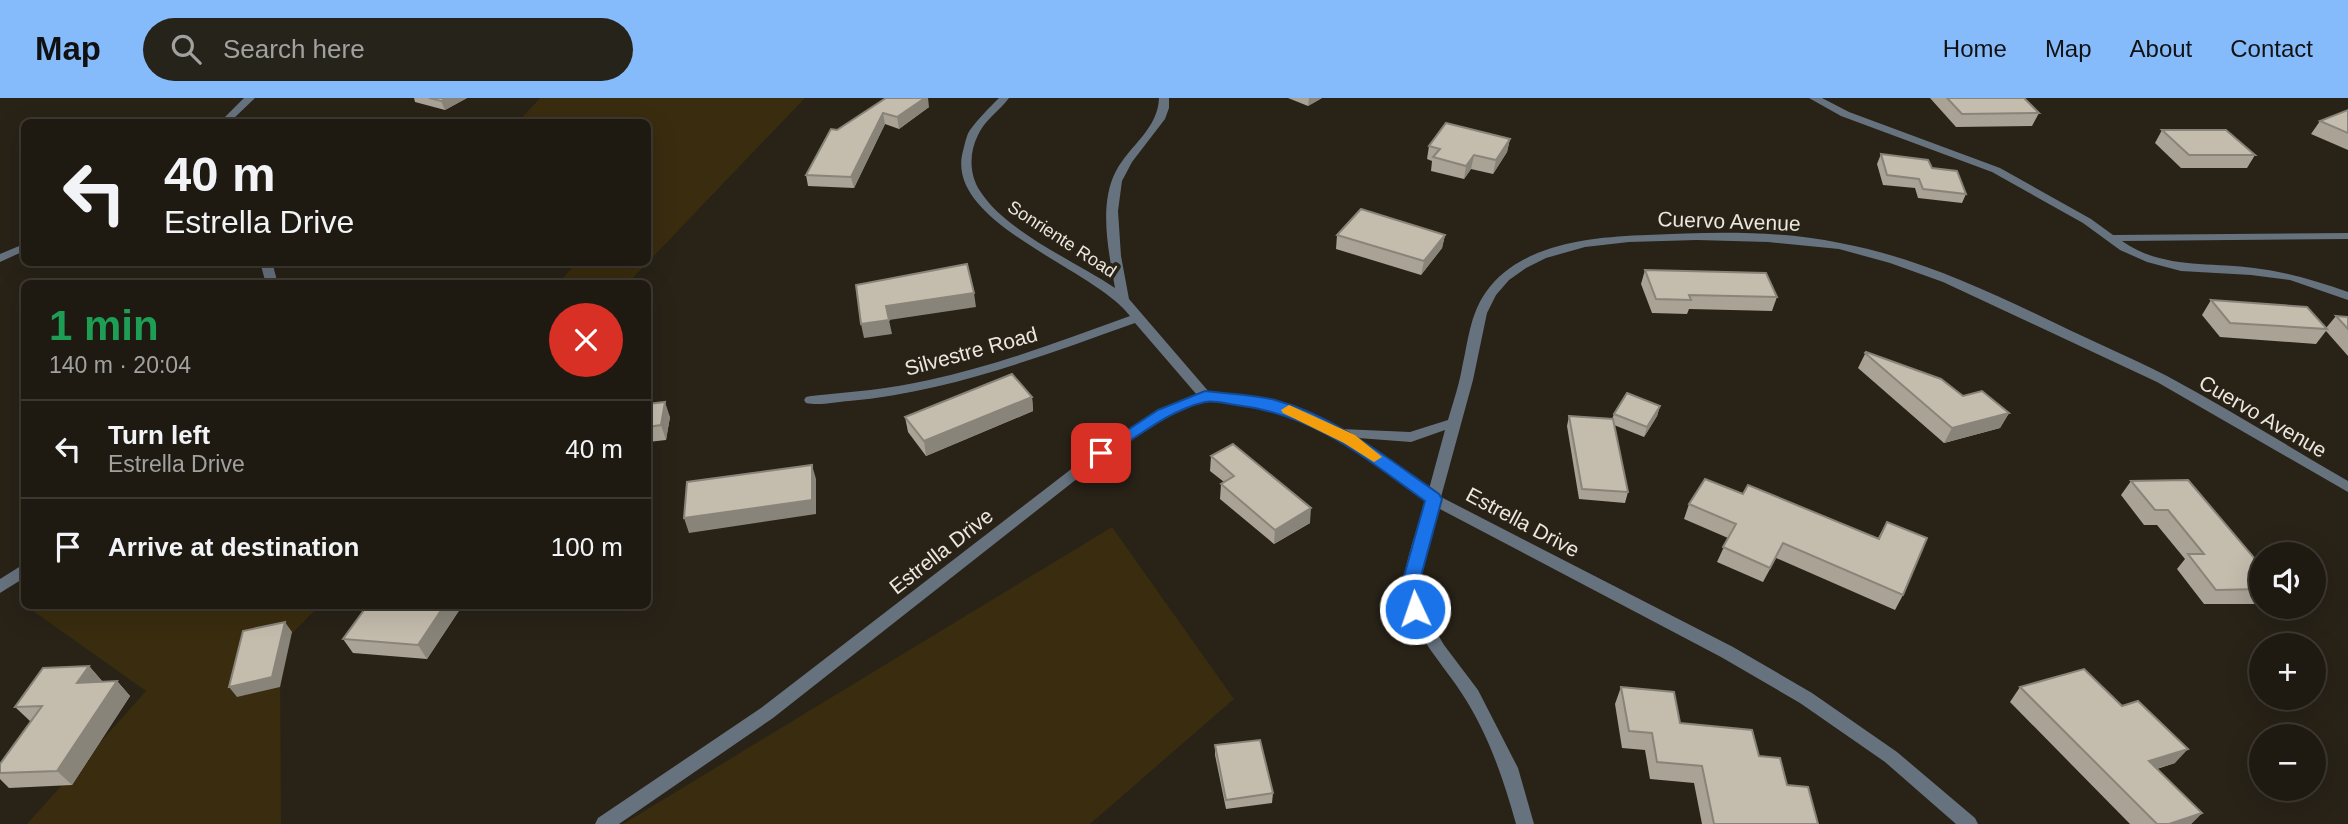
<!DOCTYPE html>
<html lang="en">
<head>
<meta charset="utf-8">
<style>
	body { margin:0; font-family:Arial,sans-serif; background:#26231a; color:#f1f3f6; height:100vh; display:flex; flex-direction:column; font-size:26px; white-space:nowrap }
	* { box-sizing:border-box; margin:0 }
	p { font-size:23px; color:#a1a19f }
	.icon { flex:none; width:38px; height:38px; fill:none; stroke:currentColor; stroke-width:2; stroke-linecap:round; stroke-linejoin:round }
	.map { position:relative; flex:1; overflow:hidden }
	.side { position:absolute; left:21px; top:182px; width:630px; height:329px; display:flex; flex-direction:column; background:#1e1a11; border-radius:10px; box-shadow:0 7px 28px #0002,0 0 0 2px #3c3831 }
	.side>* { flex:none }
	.banner { position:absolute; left:21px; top:21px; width:630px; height:147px; border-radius:10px; box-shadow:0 7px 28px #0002,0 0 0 2px #3c3831; background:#1e1a11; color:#f1f3f6; overflow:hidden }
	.controls { position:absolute; left:2249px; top:444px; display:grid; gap:14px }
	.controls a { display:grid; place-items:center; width:77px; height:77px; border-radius:50%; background:#1e1a11; box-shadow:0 7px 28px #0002,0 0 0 2px #3c3831; font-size:35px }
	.pin { position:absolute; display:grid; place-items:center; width:60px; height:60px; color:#fff; margin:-30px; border-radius:14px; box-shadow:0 4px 10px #0006 }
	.me { position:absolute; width:77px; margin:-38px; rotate:357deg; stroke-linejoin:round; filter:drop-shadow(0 0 5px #0008) }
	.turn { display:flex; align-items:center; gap:24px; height:147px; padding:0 28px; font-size:32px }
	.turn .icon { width:91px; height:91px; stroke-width:2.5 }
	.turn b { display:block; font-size:49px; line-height:60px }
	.round { display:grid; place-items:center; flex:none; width:74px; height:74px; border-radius:37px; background:#26231a }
	.headline { display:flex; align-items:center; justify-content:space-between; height:119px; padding:0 28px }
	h1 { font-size:42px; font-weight:600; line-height:52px; color:#1e9e55 }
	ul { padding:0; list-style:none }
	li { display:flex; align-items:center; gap:21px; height:98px; padding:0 28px; border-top:2px solid #3c3831 }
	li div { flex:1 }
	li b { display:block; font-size:26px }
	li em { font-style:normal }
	header { display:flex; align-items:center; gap:42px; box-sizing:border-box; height:98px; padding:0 35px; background:#85bbfb; color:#111 }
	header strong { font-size:33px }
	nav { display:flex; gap:38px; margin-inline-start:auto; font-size:24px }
	.search { width:490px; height:63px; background:#26231a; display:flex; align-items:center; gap:18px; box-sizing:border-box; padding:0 24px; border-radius:38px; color:#a1a19f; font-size:26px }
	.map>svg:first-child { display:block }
</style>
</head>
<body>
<header>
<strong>Map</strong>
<div class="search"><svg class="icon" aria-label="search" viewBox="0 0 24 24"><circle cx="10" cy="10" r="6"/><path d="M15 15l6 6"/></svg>Search here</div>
<nav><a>Home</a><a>Map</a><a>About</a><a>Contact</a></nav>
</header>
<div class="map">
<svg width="2348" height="726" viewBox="0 0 2348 726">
	<rect width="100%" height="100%" fill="#282217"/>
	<!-- green -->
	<g fill="#392c0f">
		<path d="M540,0h265l-177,185h-191l4,-3 122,-2 13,-15 72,-1v-85l3,-4 -3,-1v-50h-130z"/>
		<path d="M1112,429l122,172 -144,125h-467z"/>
		<path d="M26,508h293l-39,40 1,178h-254l119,-133z"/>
	</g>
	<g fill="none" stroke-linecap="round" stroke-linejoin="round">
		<!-- minor -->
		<g fill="#67727f" fill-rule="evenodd">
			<path d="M244,0h11l-25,24h-10z"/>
			<path d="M999,0h10c-9,12 -25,23 -31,37 -9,18 -9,39 2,56 26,41 95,70 135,97 -6,-35 -17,-83 1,-117 14,-26 42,-42 43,-73h10v10l-4,11 -33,43 -10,19 -4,30 3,45 8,43 80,93 67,9 29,9 36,19 69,3 38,-12c5,-17 11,-35 14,-52 6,-26 8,-54 24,-76 35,-49 106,-55 161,-57 64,-3 130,-5 193,8 76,14 146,47 215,80 37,18 75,34 112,53 61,33 121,70 181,105v11l-191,-110 -214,-100 -53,-19 -51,-14 -71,-7 -71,-2 -68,2 -44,5 -39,11 -20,10 -17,12 -13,15 -9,18 -14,67 -32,117 292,150 79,46 85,59 78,66 3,6h-22l-71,-62 -85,-59 -79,-46 -283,-149 -18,68 3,33 21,36 34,45 40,78 16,56h-18c-12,-43 -26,-85 -50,-124 -24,-40 -62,-71 -61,-122 0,-17 15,-58 21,-77l-82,-59 -49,-26 -25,-8 -64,-8 -38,17 -62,39 -333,262 -154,106h-24l3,-6 163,-110 335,-258 62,-39 39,-16 -62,-72c-93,33 -186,69 -286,78 -13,1 -30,5 -43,2l-2,-3 2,-3 5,-1c40,-4 79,-7 118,-16 69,-15 135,-40 201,-64 -36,-48 -187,-93 -167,-165 2,-7 3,-15 7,-21 8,-11 19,-22 29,-32zM1445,332l-16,59 -71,-51 53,4z"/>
			<path d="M1809,0h13l27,14 151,56 91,51 22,16 235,-2v6l-226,2c39,28 87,21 132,27 33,4 62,13 94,24v8l-58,-20 -39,-5 -70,-4 -34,-9 -27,-12 -37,-27 -91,-51 -151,-56z"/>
			<path d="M24,146v7l-24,11v-8z"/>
			<path d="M260,164h12l6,22h-12z"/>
			<path d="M24,466v14l-24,15v-14z"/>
		</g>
	</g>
	<!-- wall -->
	<g fill="#a9a295">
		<path d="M414,0h53l-22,12 -30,-8z"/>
		<path d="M886,0l43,9 -30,22 -14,-5 -31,64 -46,-2 -2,-11z"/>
		<path d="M1288,0h34l-14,8z"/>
		<path d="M1930,0h94l15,15 -7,13 -76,1z"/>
		<path d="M2348,12v40l-37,-16 9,-13z"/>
		<path d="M2162,32l93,25 -8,13h-66l-26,-25z"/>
		<path d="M1510,41l-3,13 -14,22 -22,-5 -7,10 -33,-8 1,-10 -5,-2 2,-13z"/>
		<path d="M1881,56l51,14 34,26 -4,9 -44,-5 -3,-10 -32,-3 -6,-21z"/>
		<path d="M1337,137h108l-3,13 -21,27 -85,-26z"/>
		<path d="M1645,172l132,27 -5,14 -83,-2 -2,5 -35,-1 -11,-29z"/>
		<path d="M2211,202l115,28 10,-12 12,1v39l-22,-25 -10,13 -96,-7 -18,-22z"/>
		<path d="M1866,254l97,44 46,17 -9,15 -56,15 -86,-75z"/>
		<path d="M1032,299l1,14 -107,45 -18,-24 -3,-15z"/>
		<path d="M648,306l22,13 -4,23 -18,2z"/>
		<path d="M1660,308l-3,10 -13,21 -30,-12 14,67 -3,11 -46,-4 -12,-73 2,-10 43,3 2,-5z"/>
		<path d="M1211,358l99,67 -36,21 -54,-45 1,-15 3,-2 -14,-11z"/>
		<path d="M2131,383l130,85v38h-57l-27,-35 8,-10 -28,-34h-13l-23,-30z"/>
		<path d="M1743,396l135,44 9,-16 16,73 -8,15 -119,-52 -13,24 -46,-20 11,-24 -44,-19 5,-15z"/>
		<path d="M462,508l-35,53 -74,-6 -10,-14z"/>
		<path d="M89,568l13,15 -1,1 16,-1 13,15 -58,89 -63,3 -9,-9v-15l31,-43h-1l-15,-14z"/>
		<path d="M1621,589l59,36 79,33 28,29 31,39h-116l-8,-41 -44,-4 -5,-29 -23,-2 -7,-44z"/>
		<path d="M2020,589l155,76 -18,6 45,44 -11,11h-61l-120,-122z"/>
		<path d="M1215,647l58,48 -1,10 -46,6 -11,-54z"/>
	</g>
	<!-- shaded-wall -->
	<g fill="#898479">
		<path d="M447,0h20l-22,12 -4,-9z"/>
		<path d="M925,0h3l1,9 -30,22 -2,-12z"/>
		<path d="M1309,0h13l-14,8z"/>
		<path d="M883,15l2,11 -31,64 -3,-11z"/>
		<path d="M1510,41l-3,13 -14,22 3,-14z"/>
		<path d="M1474,57l-3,14 -7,10 2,-13z"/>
		<path d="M1445,137l-3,13 -21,27 3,-14z"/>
		<path d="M974,195l2,14 -87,13 -3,-14z"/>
		<path d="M889,222l3,14 -28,4 -3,-14z"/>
		<path d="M1032,299l1,14 -107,45 -2,-15z"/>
		<path d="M665,304l5,15 -4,23 -5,-15z"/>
		<path d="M1660,308l-3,10 -13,21 3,-10z"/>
		<path d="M2009,315l-9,15 -56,15 8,-15z"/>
		<path d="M812,367l4,14v35l-127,19 -5,-15z"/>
		<path d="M1311,410l-1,15 -36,21 1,-14z"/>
		<path d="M444,508h18l-35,53 -9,-14z"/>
		<path d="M285,524l7,10 -12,55 -43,10 -8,-10z"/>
		<path d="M89,568l13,15 -11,17 -14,-15z"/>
		<path d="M117,583l13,15 -58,89 -15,-14z"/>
		<path d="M2188,651l-13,14 -38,12 12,-14z"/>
		<path d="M2202,715l-11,11h-22z"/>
	</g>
	<!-- building -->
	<g fill="#c4bcad" stroke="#898479" stroke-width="2">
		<path d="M429,0h18l-6,3z"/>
		<path d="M886,0h39l-28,19 -14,-4 -32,64 -45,-2 25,-46 6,1z"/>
		<path d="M1947,0h77l15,15 -77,1z"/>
		<path d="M2348,12v23l-28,-12z"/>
		<path d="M1446,25l64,16 -14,21 -22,-5 -8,11 -33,-9 7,-8 -11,-3z"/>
		<path d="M2162,32h64l29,25h-66z"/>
		<path d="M1881,56l47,6 4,8 25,3 9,23 -43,-5 -4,-10 -32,-4z"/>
		<path d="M1361,111l84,26 -21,26 -87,-26z"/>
		<path d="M967,166l7,29 -88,13 3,14 -28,4 -5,-39z"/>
		<path d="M1645,172l121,3 11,24 -88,-2 2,5 -35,-1z"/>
		<path d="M2211,202l96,7 20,22 -97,-6z"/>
		<path d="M2336,218l12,1v12z"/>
		<path d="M1866,254l75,27 22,17 19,-5 27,22 -57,15 -87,-75z"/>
		<path d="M1012,276l20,23 -108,44 -19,-24z"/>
		<path d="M1627,295l33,13 -13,21 -33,-13z"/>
		<path d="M665,304l-4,23 -13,2v-23z"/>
		<path d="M1569,318l44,3 15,73 -46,-3z"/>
		<path d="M1233,346l78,64 -36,22 -54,-46 13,-8 -23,-20z"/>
		<path d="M812,367v35l-128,18 3,-36z"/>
		<path d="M1705,381l38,15 5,-9 131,54 8,-17 40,16 -24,57 -120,-52 -13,25 -47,-21 13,-23 -47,-20z"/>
		<path d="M2188,382l73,86v23l-45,1 -28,-36h16l-36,-44h-13l-24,-29z"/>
		<path d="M367,508h77l-26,39 -75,-6z"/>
		<path d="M285,524l-13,55 -43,10 14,-56z"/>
		<path d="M89,568l-12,17 40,-2 -60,90 -57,2v-9l42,-58 -27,1 28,-39z"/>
		<path d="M2084,571l38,37 16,-5 50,48 -39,12 53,52 -33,11h-12l-137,-137z"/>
		<path d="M1621,589l53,5 6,31 72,7 7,26 21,2 7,27 21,2 10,37h-104l-12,-58 -45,-4 -5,-29 -23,-2z"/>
		<path d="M1260,642l13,53 -47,7 -11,-55z"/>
	</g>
	<!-- route -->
	<path fill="#1a73e8" stroke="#114b97" stroke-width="2" d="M1205,293c22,3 48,3 70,9 62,17 112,58 164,94l3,5 -21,77 2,33 -2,5h-13l-2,-5 -2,-33 21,-75c-61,-44 -112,-87 -189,-96 -9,-1 -22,-5 -31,-3 -36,8 -69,36 -99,55h-11l-2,-4 65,-43z"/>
	<!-- slow -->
	<path fill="#f59e0b" d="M1289,307l66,30 27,22 -8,5 -30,-19 -61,-30 -2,-3z"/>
	<g text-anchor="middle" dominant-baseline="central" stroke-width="7" stroke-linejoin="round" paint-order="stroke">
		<!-- far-street labels -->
		<g font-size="18" fill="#ebe7df" stroke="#282217">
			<text transform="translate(1062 141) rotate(33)">Sonriente Road</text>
		</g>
		<!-- street labels -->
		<g font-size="21" fill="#ebe7df" stroke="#282217">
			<text transform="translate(1729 123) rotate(2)">Cuervo Avenue</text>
			<text transform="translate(971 253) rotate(-15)">Silvestre Road</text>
			<text transform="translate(2263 318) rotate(30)">Cuervo Avenue</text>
			<text transform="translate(1523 424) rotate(28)">Estrella Drive</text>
			<text transform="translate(941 453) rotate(-38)">Estrella Drive</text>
		</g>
	</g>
</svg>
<div class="controls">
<a><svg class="icon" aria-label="sound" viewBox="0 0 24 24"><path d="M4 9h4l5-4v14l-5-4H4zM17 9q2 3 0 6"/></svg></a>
<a>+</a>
<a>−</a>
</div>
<div class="pin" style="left:1101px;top:355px;background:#d93025"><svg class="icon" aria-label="arrive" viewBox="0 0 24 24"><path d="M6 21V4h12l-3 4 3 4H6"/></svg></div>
<svg class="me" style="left:1415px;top:511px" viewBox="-20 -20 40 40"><circle r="17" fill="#1a73e8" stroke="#fff" stroke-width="3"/><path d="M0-11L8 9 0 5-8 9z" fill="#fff"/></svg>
<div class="banner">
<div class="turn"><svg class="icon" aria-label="left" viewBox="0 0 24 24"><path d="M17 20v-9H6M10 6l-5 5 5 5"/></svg><div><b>40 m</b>Estrella Drive</div></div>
</div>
<section class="side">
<div class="headline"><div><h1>1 min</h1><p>140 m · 20:04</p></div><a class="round" style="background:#d93025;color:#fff"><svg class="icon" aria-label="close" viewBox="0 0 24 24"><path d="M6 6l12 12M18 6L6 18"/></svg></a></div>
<ul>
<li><svg class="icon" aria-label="left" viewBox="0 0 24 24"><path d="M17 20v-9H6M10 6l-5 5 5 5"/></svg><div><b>Turn left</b><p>Estrella Drive</p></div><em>40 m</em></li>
<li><svg class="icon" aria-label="arrive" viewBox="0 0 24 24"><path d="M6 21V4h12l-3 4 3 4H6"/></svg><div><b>Arrive at destination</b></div><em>100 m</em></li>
</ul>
</section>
</div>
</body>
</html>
